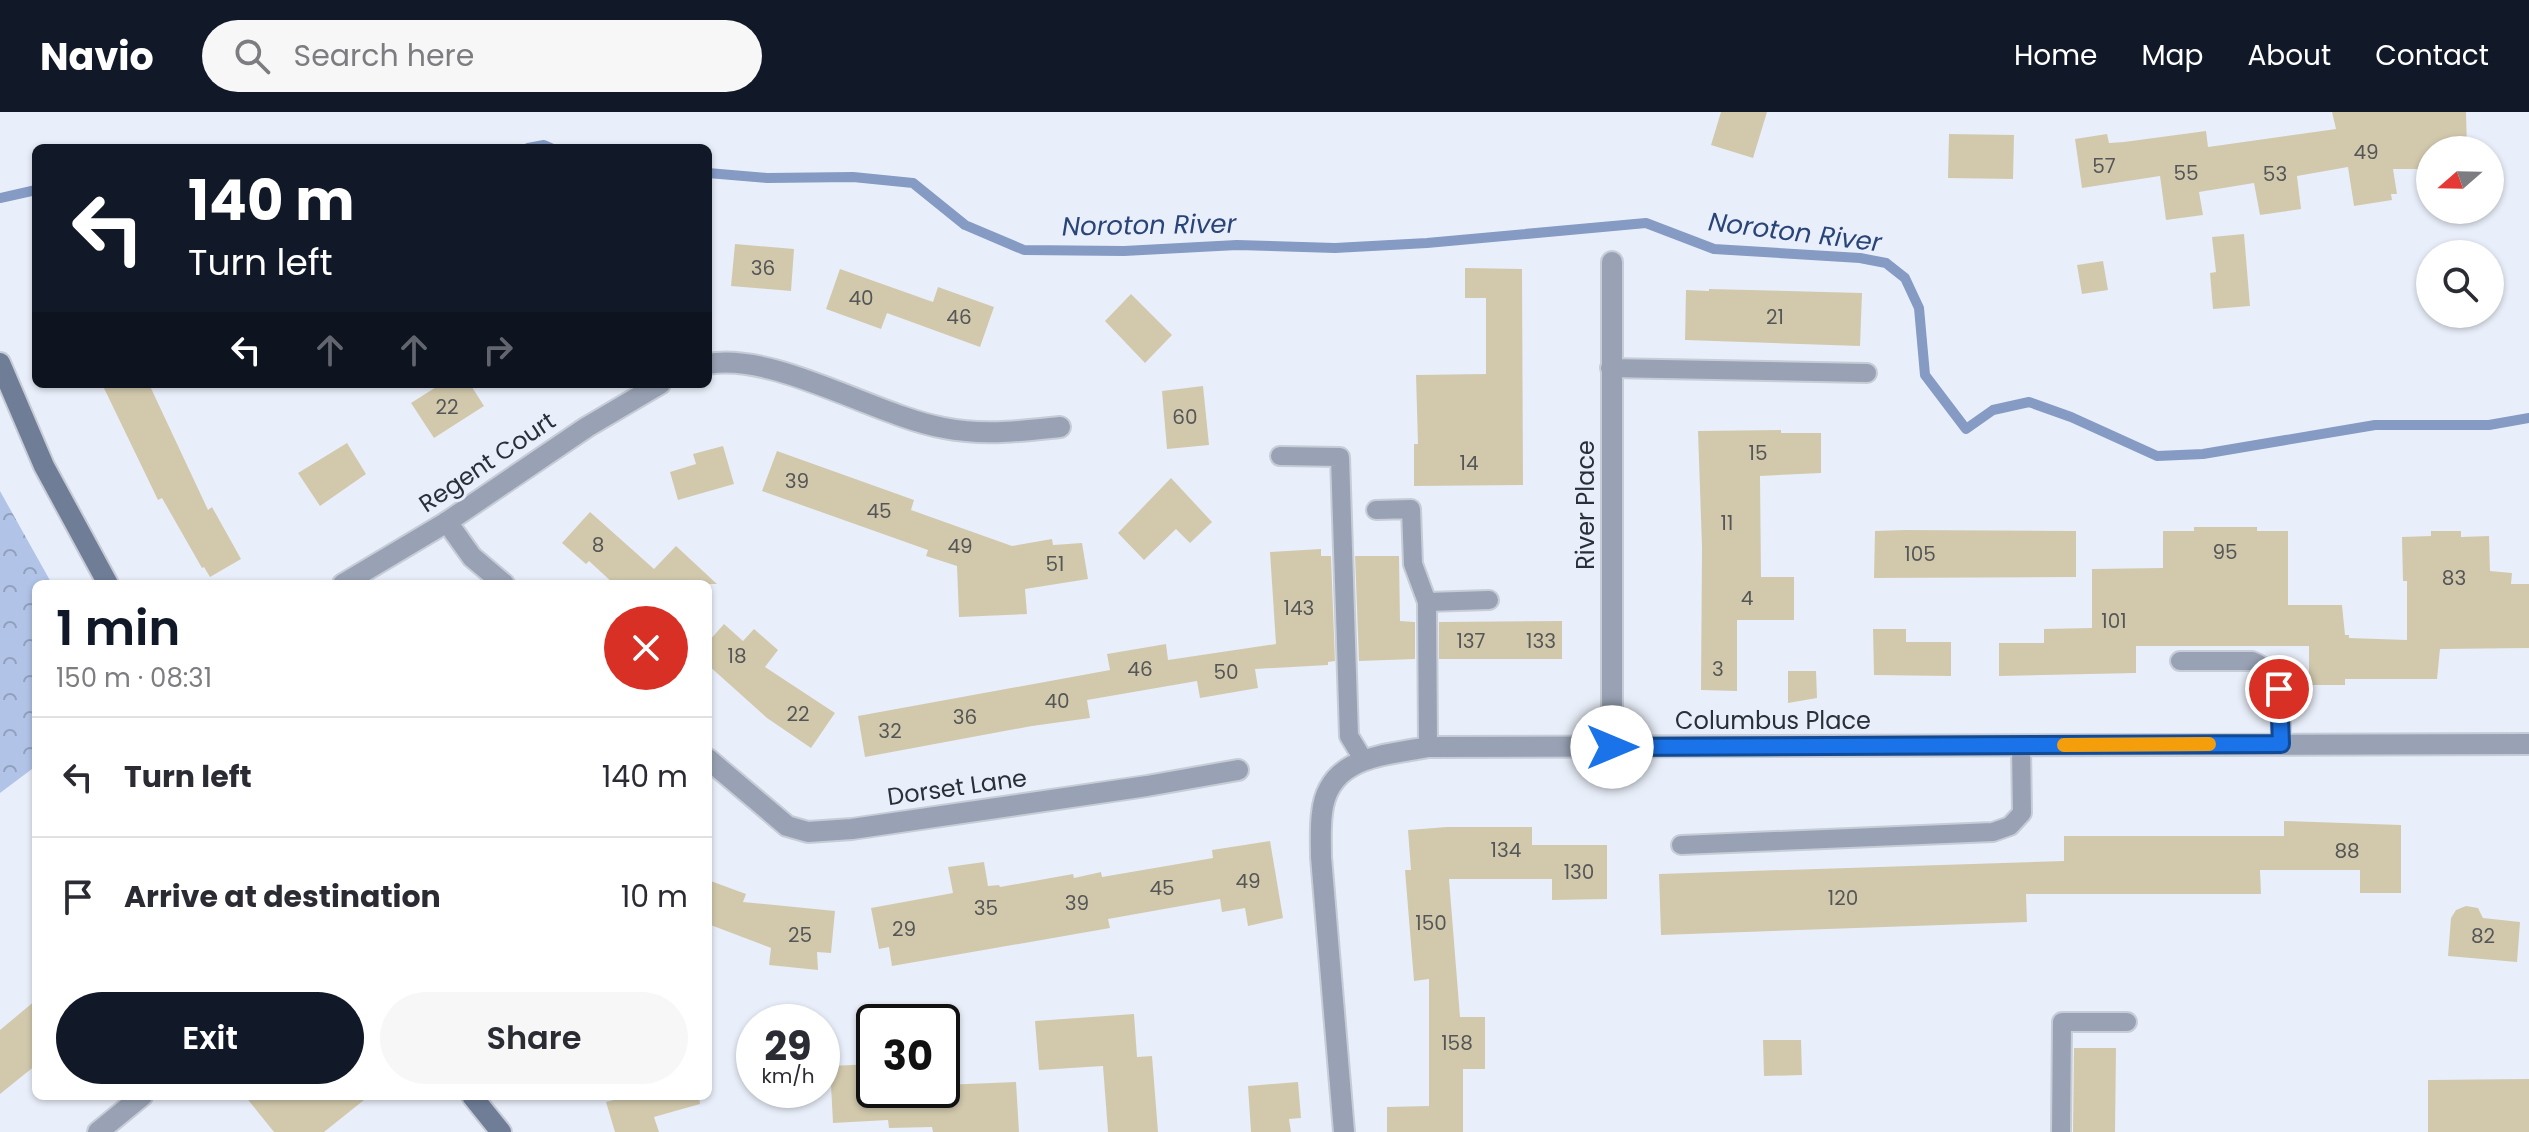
<!DOCTYPE html>
<html lang="en">
<head>
<meta charset="utf-8">
<style>
	body { margin:0; font-family:Poppins,sans-serif; background:#f7f7f7; color:#2b2b33; height:100vh; display:flex; flex-direction:column; font-size:30px; white-space:nowrap }
	* { box-sizing:border-box; margin:0 }
	p { font-size:26px; color:#7c7c81 }
	.icon { flex:none; width:44px; height:44px; fill:none; stroke:currentColor; stroke-width:2; stroke-linecap:round; stroke-linejoin:round }
	.map { position:relative; flex:1; overflow:hidden }
	.drawer { position:absolute; left:32px; top:468px; width:680px; height:520px; display:flex; flex-direction:column; background:#fff; border-radius:12px; box-shadow:0 2px 6px #0004 }
	.drawer>* { flex:none }
	.guide { position:absolute; left:32px; top:32px; width:680px; height:244px; border-radius:12px; box-shadow:0 2px 6px #0004; background:#111827; color:#fff; overflow:hidden }
	.needle { width:52px; rotate:250deg }
	.fabs { position:absolute; left:2416px; top:24px; display:grid; gap:16px }
	.fabs a { display:grid; place-items:center; width:88px; height:88px; border-radius:50%; background:#fff; box-shadow:0 2px 6px #0004; font-size:40px }
	.speed { position:absolute; left:736px; top:892px; display:flex; gap:16px; font-size:40px; font-weight:700; text-align:center }
	.speed>* { display:grid; place-content:center; width:104px; height:104px; border-radius:50%; background:#fff; box-shadow:0 2px 6px #0004; line-height:1 }
	.speed small { font-size:20px; font-weight:400 }
	.speed .limit { border:4px solid #111; border-radius:12px; background:#fff; color:#111 }
	.pin { position:absolute; display:grid; place-items:center; width:68px; height:68px; color:#fff; margin:-34px; border:4px solid #fff; border-radius:50%; box-shadow:0 2px 8px #0007 }
	.me { position:absolute; width:88px; margin:-44px; rotate:90deg; stroke-linejoin:round; filter:drop-shadow(0 0 6px #0008) }
	.turn { display:flex; align-items:center; gap:28px; height:168px; padding:0 24px; font-size:36px }
	.turn .icon { width:104px; height:104px; stroke-width:2.5 }
	.turn b { display:block; font-size:56px; line-height:68px }
	.lanes { display:flex; align-items:center; height:76px; padding:0 24px; background:#0003; justify-content:center; gap:40px; direction:ltr }
	.lanes .off { opacity:.35 }
	.round { display:grid; place-items:center; flex:none; width:84px; height:84px; border-radius:42px; background:#f7f7f7 }
	.overview { display:flex; align-items:center; justify-content:space-between; height:136px; padding:0 24px }
	h1 { font-size:48px; font-weight:600; line-height:60px; color:#111827 }
	.cta { display:flex; gap:16px; margin-top:auto; padding:16px 24px }
	.cta a { flex:1; height:92px; border-radius:48px; background:#111827; color:#fff; font-size:32px; font-weight:600; line-height:92px; text-align:center }
	.cta a+a { background:#f7f7f7; color:#2b2b33 }
	ul { padding:0; list-style:none }
	li { display:flex; align-items:center; gap:24px; height:120px; padding:0 24px; border-top:2px solid #e1e1e2 }
	li div { flex:1 }
	li b { display:block; font-size:30px }
	li em { font-style:normal }
	header { display:flex; align-items:center; gap:48px; box-sizing:border-box; height:112px; padding:0 40px; background:#111827; color:#fff }
	header strong { font-size:38px }
	nav { display:flex; gap:44px; margin-inline-start:auto; font-size:28px }
	.search { width:560px; height:72px; background:#f7f7f7; display:flex; align-items:center; gap:20px; box-sizing:border-box; padding:0 28px; border-radius:44px; color:#7c7c81; font-size:30px }
	.map>svg:first-child { display:block }
</style>
</head>
<body>
<header>
<strong>Navio</strong>
<div class="search"><svg class="icon" aria-label="search" viewBox="0 0 24 24"><circle cx="10" cy="10" r="6"/><path d="M15 15l6 6"/></svg>Search here</div>
<nav><a>Home</a><a>Map</a><a>About</a><a>Contact</a></nav>
</header>
<div class="map">
<svg width="2529" height="1020" viewBox="0 0 2529 1020">
	<defs>
		<pattern id="forest-crowns" width="20" height="18" patternUnits="userSpaceOnUse" patternTransform="scale(2)"><rect width="20" height="18" fill="#b1c4e8"/><path d="M2 6a3 3 0 1 1 6 0M12 15a3 3 0 1 1 6 0" fill="none" stroke="#90a0bd"/></pattern>
	</defs>
	<rect width="100%" height="100%" fill="#e9effa"/>
	<!-- forest -->
	<path fill="url(#forest-crowns)" d="M0,379l52,93h-16v182l-36,27z"/>
	<g fill="none" stroke-linecap="round" stroke-linejoin="round">
		<!-- stream -->
		<g stroke="#859bc3" stroke-width="10">
			<path d="M528,36l16,-3 7,3"/>
			<path d="M708,61l59,5 86,-1 60,6 52,42 59,25 100,1 113,-6 98,3 92,-5 219,-20 68,26 146,9 26,5 19,15 14,30 6,67 41,54 27,-19 36,-8 42,15 86,39 46,-2 172,-29h114l40,-7"/>
			<path d="M0,86l36,-8"/>
		</g>
	</g>
	<!-- building -->
	<g fill="#d2c9ad">
		<path d="M1721,0h46l-14,46 -42,-13z"/>
		<path d="M2332,0h134l1,38h-37v19h-37l4,25h-6l1,6 -38,6 -6,-39 -51,9 4,33 -41,6 -6,-32 -55,9 4,23 -37,5 -6,-44 -78,12 -7,-49 32,-5 2,9 15,-1 82,-11 2,16 128,-18z"/>
		<path d="M1949,22l65,1 -1,44 -65,-1z"/>
		<path d="M2244,122l6,72 -37,3 -3,-36 6,-1 -4,-35z"/>
		<path d="M735,132l59,5 -3,42 -60,-5z"/>
		<path d="M2103,149l5,29 -26,4 -5,-29z"/>
		<path d="M1465,156l57,1 1,216 -109,1v-42h4l-2,-69 70,-1v-76h-21z"/>
		<path d="M840,157l93,33 5,-15 56,20 -14,40 -93,-34 -6,16 -55,-20z"/>
		<path d="M1709,177l153,4 -2,53 -175,-6 1,-50 23,1z"/>
		<path d="M1131,182l41,41 -27,28 -40,-42z"/>
		<path d="M102,272h47l59,126 4,-3 29,52 -31,18 -6,-10 -2,1 -40,-70 -4,2z"/>
		<path d="M441,272h29l14,22 -50,32 -23,-35z"/>
		<path d="M1203,274l6,59 -42,4 -5,-58z"/>
		<path d="M1781,318v3h40v40l-61,3 1,101h33v43h-57v71l-36,-1 1,-143 -4,-116z"/>
		<path d="M347,331l19,31 -46,32 -22,-33z"/>
		<path d="M723,334l11,38 -56,16 -8,-28 26,-8 -3,-10z"/>
		<path d="M777,339l137,49 -3,10 101,36 40,-7 1,6 29,-2 6,36 -63,10 2,25 -68,3 -2,-51 -31,-10 2,-6 -166,-59z"/>
		<path d="M1171,366l41,44 -22,21 -14,-14 -32,31 -26,-27z"/>
		<path d="M590,400l64,57 22,-23 41,38h-103l-25,-23 -3,3 -24,-21z"/>
		<path d="M2194,415h63v4h31v74h54l3,30h4v3l58,2v-59h-4l-1,-44 29,-1v-5h30v6l28,-1 1,35 22,2 -1,11h18v64l-89,1 -3,30h-92v6h-36v-39h-173v27l-137,3v-33h45v-14l48,-1v-59l71,-1v-37h31z"/>
		<path d="M1905,418l171,1v46l-202,1 1,-47z"/>
		<path d="M1321,437v7h10l4,105 -7,1v3l-73,4 3,19 -58,10 -3,-17 -110,19 3,18 -58,8 -167,31 -7,-41 252,-46 -3,-16 59,-10 2,16 108,-16 -6,-92z"/>
		<path d="M1355,444h44l1,65 15,1v37l-56,2z"/>
		<path d="M1562,509v38h-123v-37z"/>
		<path d="M724,512l19,17 11,-12 24,21 -13,17 70,46 -24,35 -44,-30 -59,-53v-23z"/>
		<path d="M1873,517h33v13h45v34l-77,-1z"/>
		<path d="M1788,559h28l1,27 -29,5z"/>
		<path d="M2284,709l117,4v68h-41v-23h-100l1,24h-235l1,28 -366,13 -2,-61 405,-13v-25h220z"/>
		<path d="M1447,715h85v18h75v54l-55,1v-21h-103l11,138h25v52h-22v63h-76v-25l42,-1v-127l-15,2 -9,-111h6l-3,-40z"/>
		<path d="M1270,729l13,77 -35,8 -3,-18 -23,4 -2,-13 -112,20 2,9 -218,38 -3,-19 -10,2 -8,-41 82,-15 -5,-26 36,-5 4,24 11,-1 1,2 73,-13 1,4 27,-6 1,5 111,-19 -1,-8z"/>
		<path d="M708,768l38,14 -3,8 92,9 -4,42 -14,-1 1,18 -49,-5 2,-17 -63,-24z"/>
		<path d="M2466,794l12,2 5,10 37,4 -3,40 -69,-6 3,-38 5,-8z"/>
		<path d="M36,888v65l-36,29v-64z"/>
		<path d="M1134,902l3,43 15,-1 6,76h-50l-5,-66 -64,4 -4,-49z"/>
		<path d="M1763,928h38l1,35 -38,1z"/>
		<path d="M2074,936h42l-1,84h-42z"/>
		<path d="M874,952v26h68v-5l74,-3 3,50h-86l-1,-5 -43,1 -1,-8 -55,3 -3,-57z"/>
		<path d="M2529,967v53h-101v-52z"/>
		<path d="M1298,970l3,36 -12,1 2,13h-40l-3,-46z"/>
		<path d="M245,984h124l-45,36h-50z"/>
		<path d="M630,984h69l1,8 -46,13 5,15h-44l-9,-30z"/>
	</g>
	<g fill="none" stroke-linecap="round" stroke-linejoin="round">
		<!-- lane casing -->
		<g stroke="#c7cdd7" stroke-width="22">
			<g id="lane">
				<path d="M1610,256l257,5"/>
				<path d="M1280,344l60,1 9,279 14,23"/>
				<path d="M1376,398l35,-1 2,55 14,38 1,145"/>
				<path d="M1427,490l62,-2"/>
				<path d="M2180,549h72c34,13 28,52 29,83"/>
				<path d="M1681,733l312,-13 17,-6 12,-13 -1,-68"/>
				<path d="M2061,1020l1,-110h65"/>
			</g>
		</g>
		<!-- street casing -->
		<g stroke="#c7cdd7" stroke-width="24">
			<g id="street">
				<path d="M1612,150v485"/>
				<path d="M708,252c67,-12 168,52 236,64 40,8 77,3 116,-1"/>
				<path d="M447,410l25,35 32,27"/>
				<path d="M343,472l104,-62 140,-95 73,-43"/>
				<path d="M708,647l79,67 21,6 44,-3 295,-43 91,-16"/>
				<path d="M98,1020l44,-36"/>
				<path d="M1344,1020l-23,-275c0,-14 -1,-29 1,-44 6,-57 61,-57 106,-66l1101,-3"/>
			</g>
		</g>
		<!-- secondary casing -->
		<g stroke="#c7cdd7" stroke-width="24">
			<g id="secondary">
				<path d="M0,251l44,103 64,118"/>
				<path d="M472,984l29,36"/>
			</g>
		</g>
		<!-- lane -->
		<use href="#lane" stroke="#98a2b4" stroke-width="18"/>
		<!-- street -->
		<use href="#street" stroke="#98a2b4" stroke-width="20"/>
		<!-- secondary -->
		<use href="#secondary" stroke="#6f7d97" stroke-width="20"/>
	</g>
	<g fill="none" stroke-linecap="round" stroke-linejoin="round">
		<!-- route casing -->
		<g stroke="#114b97" stroke-width="20">
			<path id="route" d="M1612,635l669,-3 -2,-55"/>
		</g>
		<!-- route -->
		<use href="#route" stroke="#1a73e8" stroke-width="14"/>
		<!-- slow -->
		<path stroke="#f59e0b" stroke-width="14" d="M2064,633l145,-1"/>
	</g>
	<g text-anchor="middle" dominant-baseline="central" stroke-width="6" stroke-linejoin="round" paint-order="stroke">
		<!-- number labels -->
		<g font-size="20" fill="#545657">
			<text x="2366" y="40">49</text>
			<text x="2104" y="54">57</text>
			<text x="2186" y="61">55</text>
			<text x="2275" y="62">53</text>
			<text x="763" y="156">36</text>
			<text x="861" y="186">40</text>
			<text x="959" y="205">46</text>
			<text x="1775" y="205">21</text>
			<text x="447" y="295">22</text>
			<text x="1185" y="305">60</text>
			<text x="1758" y="341">15</text>
			<text x="1469" y="351">14</text>
			<text x="797" y="369">39</text>
			<text x="879" y="399">45</text>
			<text x="1727" y="411">11</text>
			<text x="598" y="433">8</text>
			<text x="960" y="434">49</text>
			<text x="2225" y="440">95</text>
			<text x="1920" y="442">105</text>
			<text x="1055" y="452">51</text>
			<text x="2454" y="466">83</text>
			<text x="1747" y="486">4</text>
			<text x="1299" y="496">143</text>
			<text x="2114" y="509">101</text>
			<text x="1471" y="529">137</text>
			<text x="1541" y="529">133</text>
			<text x="737" y="544">18</text>
			<text x="1140" y="557">46</text>
			<text x="1718" y="557">3</text>
			<text x="1226" y="560">50</text>
			<text x="1057" y="589">40</text>
			<text x="798" y="602">22</text>
			<text x="965" y="605">36</text>
			<text x="890" y="619">32</text>
			<text x="1506" y="738">134</text>
			<text x="2347" y="739">88</text>
			<text x="1579" y="760">130</text>
			<text x="1248" y="769">49</text>
			<text x="1162" y="776">45</text>
			<text x="1843" y="786">120</text>
			<text x="1077" y="791">39</text>
			<text x="986" y="796">35</text>
			<text x="1431" y="811">150</text>
			<text x="904" y="817">29</text>
			<text x="800" y="823">25</text>
			<text x="2483" y="824">82</text>
			<text x="1457" y="931">158</text>
		</g>
		<!-- street labels -->
		<g font-size="24" fill="#2a303a" stroke="#e9effa">
			<text transform="translate(487 350) rotate(-34)">Regent Court</text>
			<text transform="translate(1585 393) rotate(-90)">River Place</text>
			<text x="1773" y="608">Columbus Place</text>
			<text transform="translate(957 675) rotate(-8)">Dorset Lane</text>
		</g>
		<!-- water labels -->
		<g font-size="26" font-style="italic" fill="#294478" stroke="#e9effa">
			<text transform="translate(1149 113) rotate(-1)">Noroton River</text>
			<text transform="translate(1795 120) rotate(7)">Noroton River</text>
		</g>
	</g>
</svg>
<div class="fabs">
<a><svg class="needle" viewBox="-14 -14 28 28"><path d="M0-13l5 13h-10z" fill="#e53935"/><path d="M0 13l5-13h-10z" fill="#7c7c81"/></svg></a>
<a><svg class="icon" aria-label="search" viewBox="0 0 24 24"><circle cx="10" cy="10" r="6"/><path d="M15 15l6 6"/></svg></a>
</div>
<div class="speed"><div>29<small>km/h</small></div><div class="limit">30</div></div>
<div class="pin" style="left:2279px;top:577px;background:#d93025"><svg class="icon" aria-label="arrive" viewBox="0 0 24 24"><path d="M6 21V4h12l-3 4 3 4H6"/></svg></div>
<svg class="me" style="left:1612px;top:635px" viewBox="-20 -20 40 40"><circle r="19" fill="#fff"/><path d="M0-13L10 11 0 6-10 11z" fill="#1a73e8"/></svg>
<div class="guide">
<div class="turn"><svg class="icon" aria-label="left" viewBox="0 0 24 24"><path d="M17 20v-9H6M10 6l-5 5 5 5"/></svg><div><b>140 m</b>Turn left</div></div>
<div class="lanes"><svg class="icon" aria-label="left" viewBox="0 0 24 24"><path d="M17 20v-9H6M10 6l-5 5 5 5"/></svg><svg class="icon off" aria-label="ahead" viewBox="0 0 24 24"><path d="M12 20V5M6 11l6-6 6 6"/></svg><svg class="icon off" aria-label="ahead" viewBox="0 0 24 24"><path d="M12 20V5M6 11l6-6 6 6"/></svg><svg class="icon off" aria-label="right" viewBox="0 0 24 24"><path d="M7 20v-9h11M14 6l5 5-5 5"/></svg></div>
</div>
<section class="drawer">
<div class="overview"><div><h1>1 min</h1><p>150 m · 08:31</p></div><a class="round" style="background:#d93025;color:#fff"><svg class="icon" aria-label="close" viewBox="0 0 24 24"><path d="M6 6l12 12M18 6L6 18"/></svg></a></div>
<ul>
<li><svg class="icon" aria-label="left" viewBox="0 0 24 24"><path d="M17 20v-9H6M10 6l-5 5 5 5"/></svg><div><b>Turn left</b></div><em>140 m</em></li>
<li><svg class="icon" aria-label="arrive" viewBox="0 0 24 24"><path d="M6 21V4h12l-3 4 3 4H6"/></svg><div><b>Arrive at destination</b></div><em>10 m</em></li>
</ul>
<div class="cta"><a>Exit</a><a>Share</a></div>
</section>
</div>
</body>
</html>
